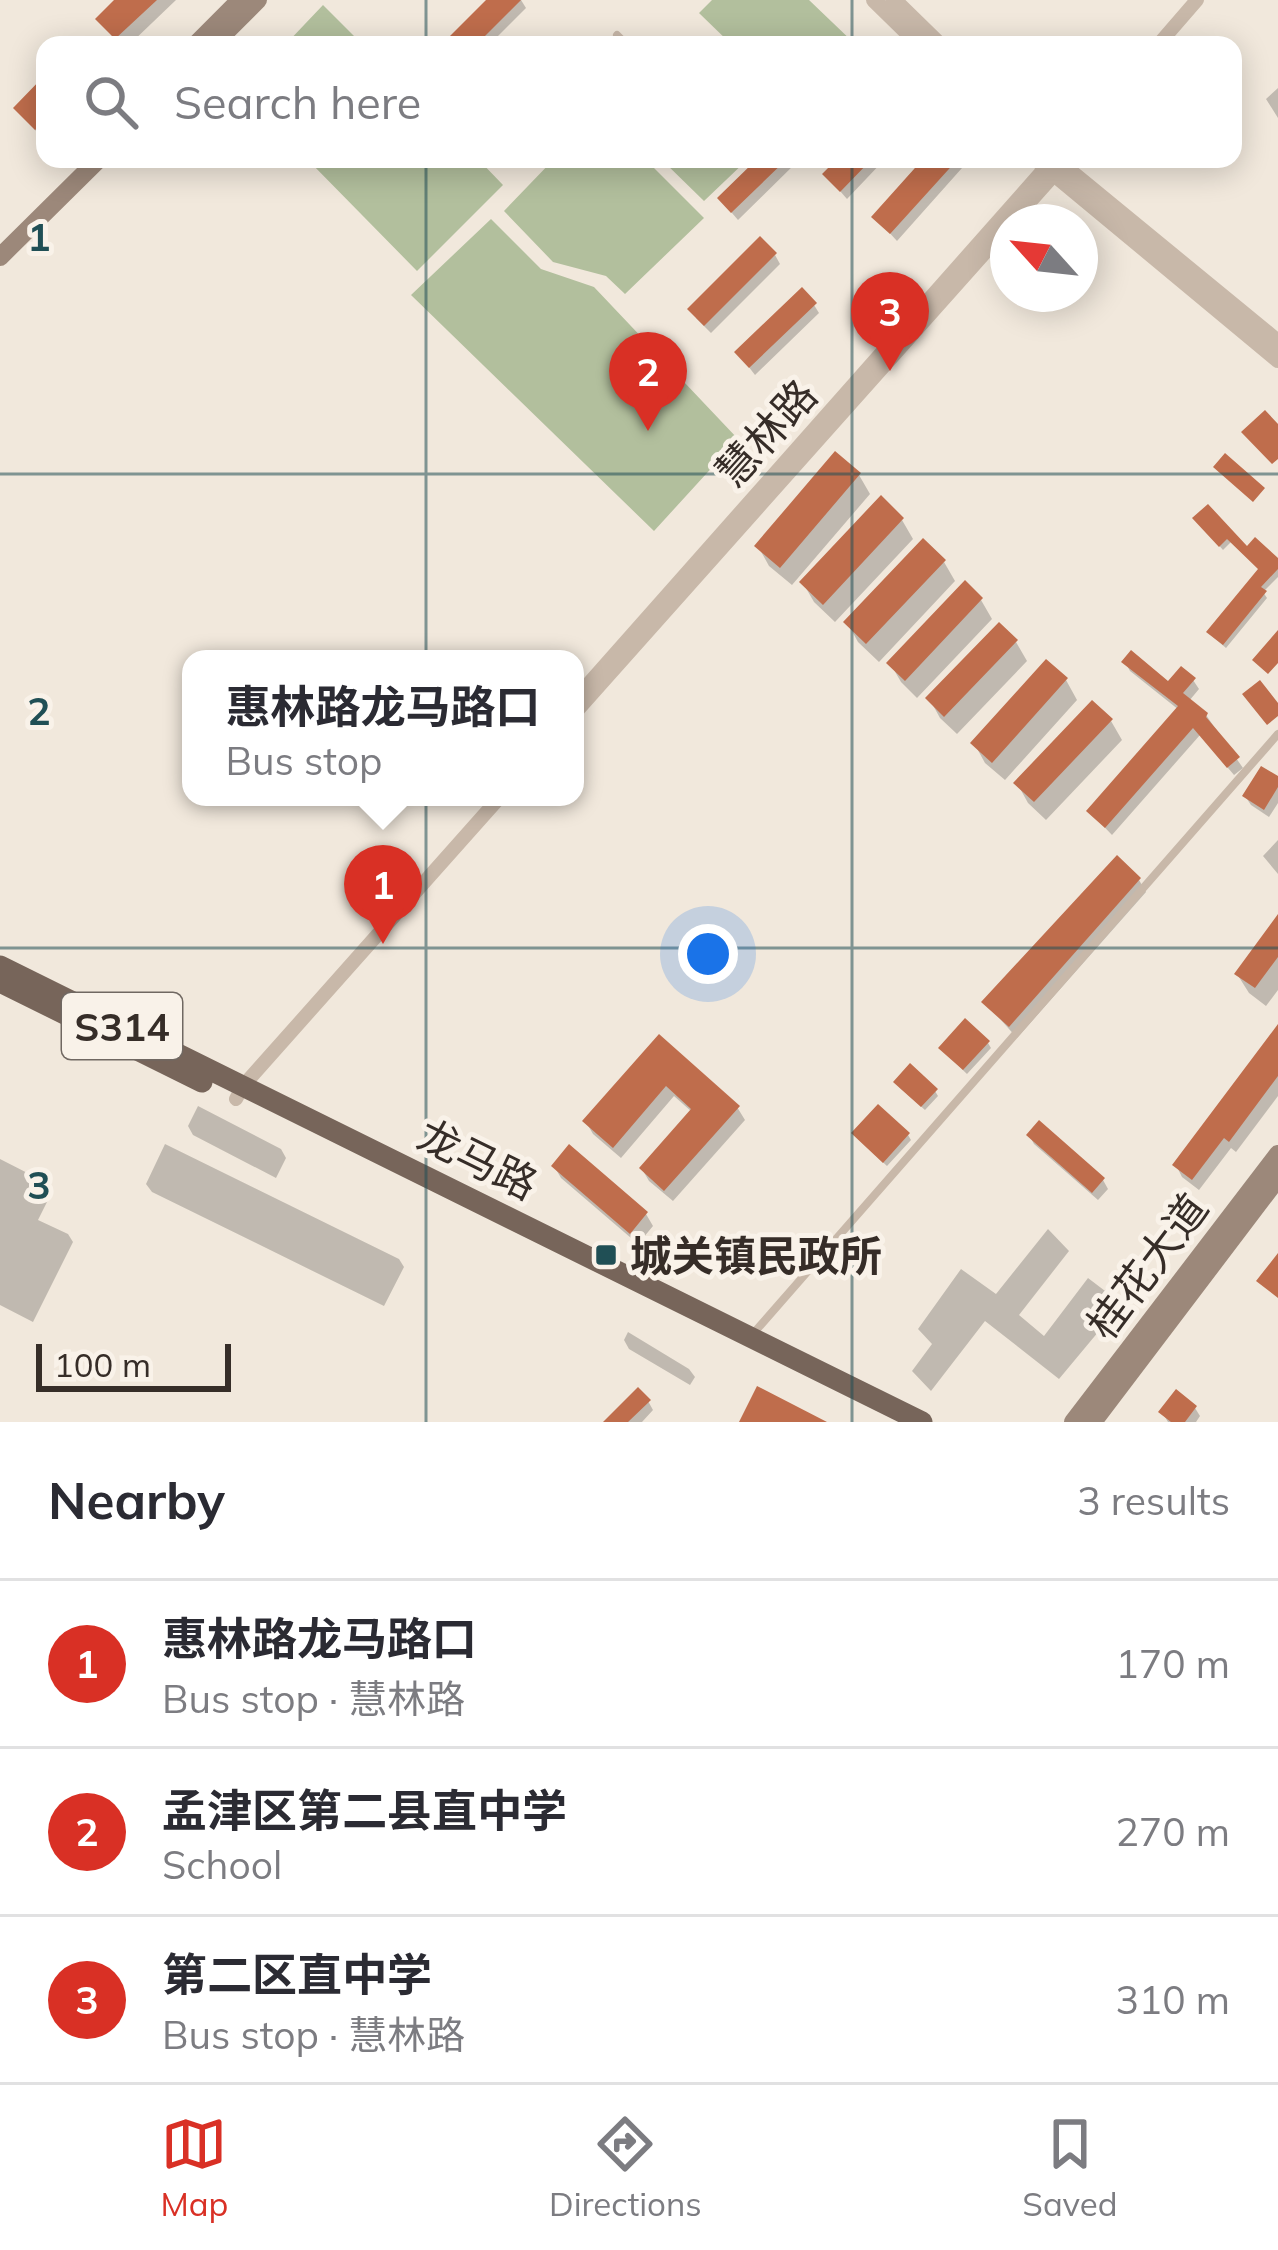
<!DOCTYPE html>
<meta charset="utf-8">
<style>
body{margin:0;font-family:Mulish,"Noto Sans SC",sans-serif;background:#f7f7f7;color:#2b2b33}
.compass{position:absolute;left:990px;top:204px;width:108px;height:108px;border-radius:50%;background:#fff;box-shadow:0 6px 30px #0003;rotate:297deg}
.scale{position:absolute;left:36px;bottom:30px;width:195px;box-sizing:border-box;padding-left:12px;border:6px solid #362d28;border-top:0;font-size:33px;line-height:42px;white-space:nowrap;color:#362d28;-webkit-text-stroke:9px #f9f2e9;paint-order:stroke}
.you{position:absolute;left:708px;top:954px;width:42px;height:42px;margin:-30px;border:9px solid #fff;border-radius:50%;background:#1a73e8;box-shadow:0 0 0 18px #1a73e833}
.badge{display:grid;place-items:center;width:78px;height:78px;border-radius:50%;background:#d93025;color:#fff;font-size:39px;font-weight:700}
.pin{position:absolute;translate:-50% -99px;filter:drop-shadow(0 3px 6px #0008)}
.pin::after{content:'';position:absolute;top:63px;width:42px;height:36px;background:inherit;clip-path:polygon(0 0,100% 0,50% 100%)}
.popup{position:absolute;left:182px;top:650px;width:402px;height:156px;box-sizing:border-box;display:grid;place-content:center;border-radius:24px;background:#fff;filter:drop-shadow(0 3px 9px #0005);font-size:39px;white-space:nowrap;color:#7c7c81}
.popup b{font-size:45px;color:#2b2b33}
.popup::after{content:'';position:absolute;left:50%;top:100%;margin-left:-24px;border:24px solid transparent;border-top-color:#fff}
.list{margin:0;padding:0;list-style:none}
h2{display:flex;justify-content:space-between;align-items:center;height:156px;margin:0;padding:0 48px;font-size:51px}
h2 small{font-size:39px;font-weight:400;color:#7c7c81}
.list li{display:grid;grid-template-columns:78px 1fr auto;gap:36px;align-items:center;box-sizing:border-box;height:168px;padding:0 48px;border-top:3px solid #e1e1e2}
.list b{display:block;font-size:45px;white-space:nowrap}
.list p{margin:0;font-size:39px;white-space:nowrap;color:#7c7c81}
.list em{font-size:39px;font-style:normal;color:#7c7c81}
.icon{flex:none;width:66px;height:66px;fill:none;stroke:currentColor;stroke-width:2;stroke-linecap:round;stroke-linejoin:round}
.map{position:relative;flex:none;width:1278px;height:1422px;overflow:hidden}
.search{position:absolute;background:#fff;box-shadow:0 6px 30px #0003;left:36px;right:36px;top:36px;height:132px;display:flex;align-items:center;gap:30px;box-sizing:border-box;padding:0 42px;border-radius:24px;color:#7c7c81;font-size:45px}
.sheet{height:660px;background:#fff}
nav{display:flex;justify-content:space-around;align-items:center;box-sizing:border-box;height:168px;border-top:3px solid #e1e1e2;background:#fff;font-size:33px;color:#7c7c81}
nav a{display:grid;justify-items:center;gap:6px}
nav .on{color:#d93025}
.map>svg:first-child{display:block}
</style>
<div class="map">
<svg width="1278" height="1422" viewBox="0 0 1278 1422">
<rect width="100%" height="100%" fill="#f1e8dc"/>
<path fill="#b2bf9d" d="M712,0H809L856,45H732L699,13Z
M323,5L363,45H285Z
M307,159H478L503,185L417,271Z
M554,159H645L704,218L625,294L606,276L553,262L504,211Z
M661,159H748L704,201Z
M491,219L541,269L594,287L738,439L654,531L411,295Z"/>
<path fill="#0003" d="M118,0H176L129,45H119L99,19Z
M490,0H521L526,8L489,45H446Z
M45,80V133L41,137L17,108Z
M1278,88V118L1266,99Z
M761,159H800L738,220L720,199Z
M841,159H885L847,199L826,175Z
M928,159H957L962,168L897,241L875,217Z
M775,255L780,264L711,333L696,318Z
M814,305L819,313L755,375L738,353Z
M859,475L870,494L792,585L769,566L758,546Z
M1196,519L1278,563V577L1263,592L1267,598L1226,648L1213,637L1260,570L1231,542L1223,550Z
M902,520L913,539L835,622L814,602L803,583Z
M944,562L955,581L879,662L858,642L847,622Z
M981,600L992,619L917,698L901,682L890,663Z
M1016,642L1027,661L957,734L940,718L929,698Z
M1125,662L1169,686L1193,680L1199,689L1189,701L1206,715L1243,768L1234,775L1200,735L1112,835L1089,811L1179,710L1130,671Z
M1066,680L1077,700L1005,780L985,763L974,743Z
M1111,721L1122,740L1046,820L1028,803L1017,783Z
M1278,780V803L1269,817L1251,805L1245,796Z
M1278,840V874L1263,856Z
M1139,880L1146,892L1017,1038L985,1002Z
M1278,919V990L1266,1006L1249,993L1237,974Z
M1278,1029V1096L1236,1152L1231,1148L1199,1190L1182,1177L1176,1165Z
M660,1038L737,1107L745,1120L673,1201L649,1181L642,1169L692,1112L674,1096L621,1158L593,1134L586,1122Z
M988,1043L991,1048L967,1074L945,1053Z
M899,1087L935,1091L938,1096L925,1110Z
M198,1106L281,1149L286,1158L276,1178L193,1135L188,1126Z
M1039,1124L1103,1180L1108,1189L1098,1200L1034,1144L1029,1135Z
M908,1135L911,1140L887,1166L858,1139Z
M165,1144L399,1259L404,1267L384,1306L152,1192L146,1184Z
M0,1159L47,1183L52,1192L38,1220L68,1234L73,1242L33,1322L0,1305Z
M554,1166L646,1214L653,1226L638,1244L561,1178Z
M1048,1229L1069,1251L1019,1315L1044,1336L1088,1278L1113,1297L1119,1307L1059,1379L985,1321L931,1391L912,1371L932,1344L918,1329L961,1269L996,1294Z
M628,1332L689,1369L695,1377L690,1385L629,1349L624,1340Z
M648,1401L653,1410L642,1422H608Z
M1195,1408L1200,1416L1196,1422H1168L1162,1412Z"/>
<path fill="#bf6d4c" d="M114,0H157L115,39L95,19Z
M486,0H521L476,45H441Z
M45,75V120L35,130L13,108Z
M757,159H787L731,213L717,198Z
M837,159H872L840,192L822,174Z
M923,159H958L890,234L871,217Z
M760,236L777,253L704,326L687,309Z
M802,287L817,303L749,368L734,352Z
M1265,410L1278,424V459L1272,464L1241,432Z
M835,451L861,473L780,568L754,546Z
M1225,453L1265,488L1253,502L1213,467Z
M881,495L904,518L823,605L799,582Z
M1208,504L1247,546L1255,537L1278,558V569L1261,587L1267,591L1223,645L1206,632L1258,569L1227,539L1219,547L1192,518Z
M923,538L946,560L866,644L843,622Z
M965,580L983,598L905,681L886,663Z
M999,622L1018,640L944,717L925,698Z
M1278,630V663L1268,674L1252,660Z
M1131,650L1168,681L1181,666L1196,678L1183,693L1208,713L1206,717L1240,757L1227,768L1193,728L1105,828L1086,811L1178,706L1121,662Z
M1046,659L1068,678L992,763L970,743Z
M1260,680L1278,703V716L1267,725L1242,694Z
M1092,700L1113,719L1034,802L1013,783Z
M1261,766L1278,776V787L1264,810L1242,796Z
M1117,855L1141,878L1009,1027L981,1002Z
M1278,914V957L1255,988L1234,974Z
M965,1018L990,1041L963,1070L938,1048Z
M1278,1024V1076L1229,1142L1224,1138L1192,1180L1172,1165Z
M659,1034L740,1106L664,1191L639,1168L691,1109L666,1086L613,1148L582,1121Z
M910,1063L938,1089L921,1107L893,1082Z
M878,1104L910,1133L883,1163L851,1133Z
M1039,1120L1105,1178L1092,1193L1026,1135Z
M569,1144L648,1212L630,1234L551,1166Z
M1278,1253V1298L1256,1281Z
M757,1386L827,1422H739Z
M638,1387L651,1400L628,1422H603Z
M1176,1389L1197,1406L1185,1422H1171L1158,1412Z"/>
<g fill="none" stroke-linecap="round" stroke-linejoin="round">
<path stroke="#c8b8a9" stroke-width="8" d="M617,35L627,45
M752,1335L1278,734"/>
<path stroke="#c8b8a9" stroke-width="14" d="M1158,45L1197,0
M1012,222L1053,176L1056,165
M575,699L1045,168L1055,162
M575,713L1008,227
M236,1099L243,1086L500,797"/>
<path stroke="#c8b8a9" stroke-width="16" d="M874,0L920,45
M894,0L940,45
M1036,159L1278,360
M1055,159L1278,342"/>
<path stroke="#9c887a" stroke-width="18" d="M195,45L240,0
M213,45L258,0
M0,257L99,159
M1073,1422L1278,1154
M1093,1422L1278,1178"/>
<path stroke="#77655a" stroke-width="21" d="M0,966L922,1422
M0,982L202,1082"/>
</g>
<path fill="none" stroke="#204f55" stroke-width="3" stroke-opacity="0.55" d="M426,0V45M852,0V45M426,159V1422M852,159V1422M0,474H1278M0,948H1278"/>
<rect fill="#204f55" stroke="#f9f2e9" stroke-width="4.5" x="594" y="1243" width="24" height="24" rx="6"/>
<g text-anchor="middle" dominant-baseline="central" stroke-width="10" stroke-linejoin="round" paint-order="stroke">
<rect fill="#f9f2e9" stroke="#706862" stroke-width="3" x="62" y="993" width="120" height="66" rx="9"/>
<g font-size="39" font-weight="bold" fill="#362d28">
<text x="122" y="1026">S314</text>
</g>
<g font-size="42" fill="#362d28" stroke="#f9f2e9">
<text transform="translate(766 433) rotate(-48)">慧林路</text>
<text transform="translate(478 1159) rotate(26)">龙马路</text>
<text transform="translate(1147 1266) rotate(-53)">桂花大道</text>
</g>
<g font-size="42" font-weight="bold" fill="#362d28" stroke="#f9f2e9" text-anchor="start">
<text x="630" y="1255">城关镇民政所</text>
</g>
</g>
<g font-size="39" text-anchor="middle" font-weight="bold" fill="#204f55" stroke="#f9f2e9" stroke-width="10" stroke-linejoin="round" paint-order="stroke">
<text x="39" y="251">1</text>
<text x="39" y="725">2</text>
<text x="39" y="1199">3</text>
</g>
</svg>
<svg class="compass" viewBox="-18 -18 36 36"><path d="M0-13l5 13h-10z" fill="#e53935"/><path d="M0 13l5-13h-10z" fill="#7c7c81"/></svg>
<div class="scale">100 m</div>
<div class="you"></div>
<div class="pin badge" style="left:383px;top:944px">1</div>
<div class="popup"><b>惠林路龙马路口</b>Bus stop</div>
<div class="pin badge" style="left:648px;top:431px">2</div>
<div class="pin badge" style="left:890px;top:371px">3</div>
<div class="search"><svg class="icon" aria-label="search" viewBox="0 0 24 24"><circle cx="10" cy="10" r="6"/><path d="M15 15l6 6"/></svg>Search here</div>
</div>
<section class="sheet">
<h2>Nearby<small>3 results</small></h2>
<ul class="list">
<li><span class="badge">1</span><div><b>惠林路龙马路口</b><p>Bus stop · 慧林路</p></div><em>170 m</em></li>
<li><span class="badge">2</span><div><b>孟津区第二县直中学</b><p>School</p></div><em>270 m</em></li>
<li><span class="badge">3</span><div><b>第二区直中学</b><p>Bus stop · 慧林路</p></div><em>310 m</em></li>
</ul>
</section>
<nav>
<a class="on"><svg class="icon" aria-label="map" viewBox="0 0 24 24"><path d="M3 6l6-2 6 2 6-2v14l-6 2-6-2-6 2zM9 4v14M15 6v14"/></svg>Map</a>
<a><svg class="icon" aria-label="directions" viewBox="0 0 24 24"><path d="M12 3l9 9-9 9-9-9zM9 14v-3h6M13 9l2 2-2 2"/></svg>Directions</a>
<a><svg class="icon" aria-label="saved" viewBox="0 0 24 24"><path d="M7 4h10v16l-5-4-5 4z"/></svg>Saved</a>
</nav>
